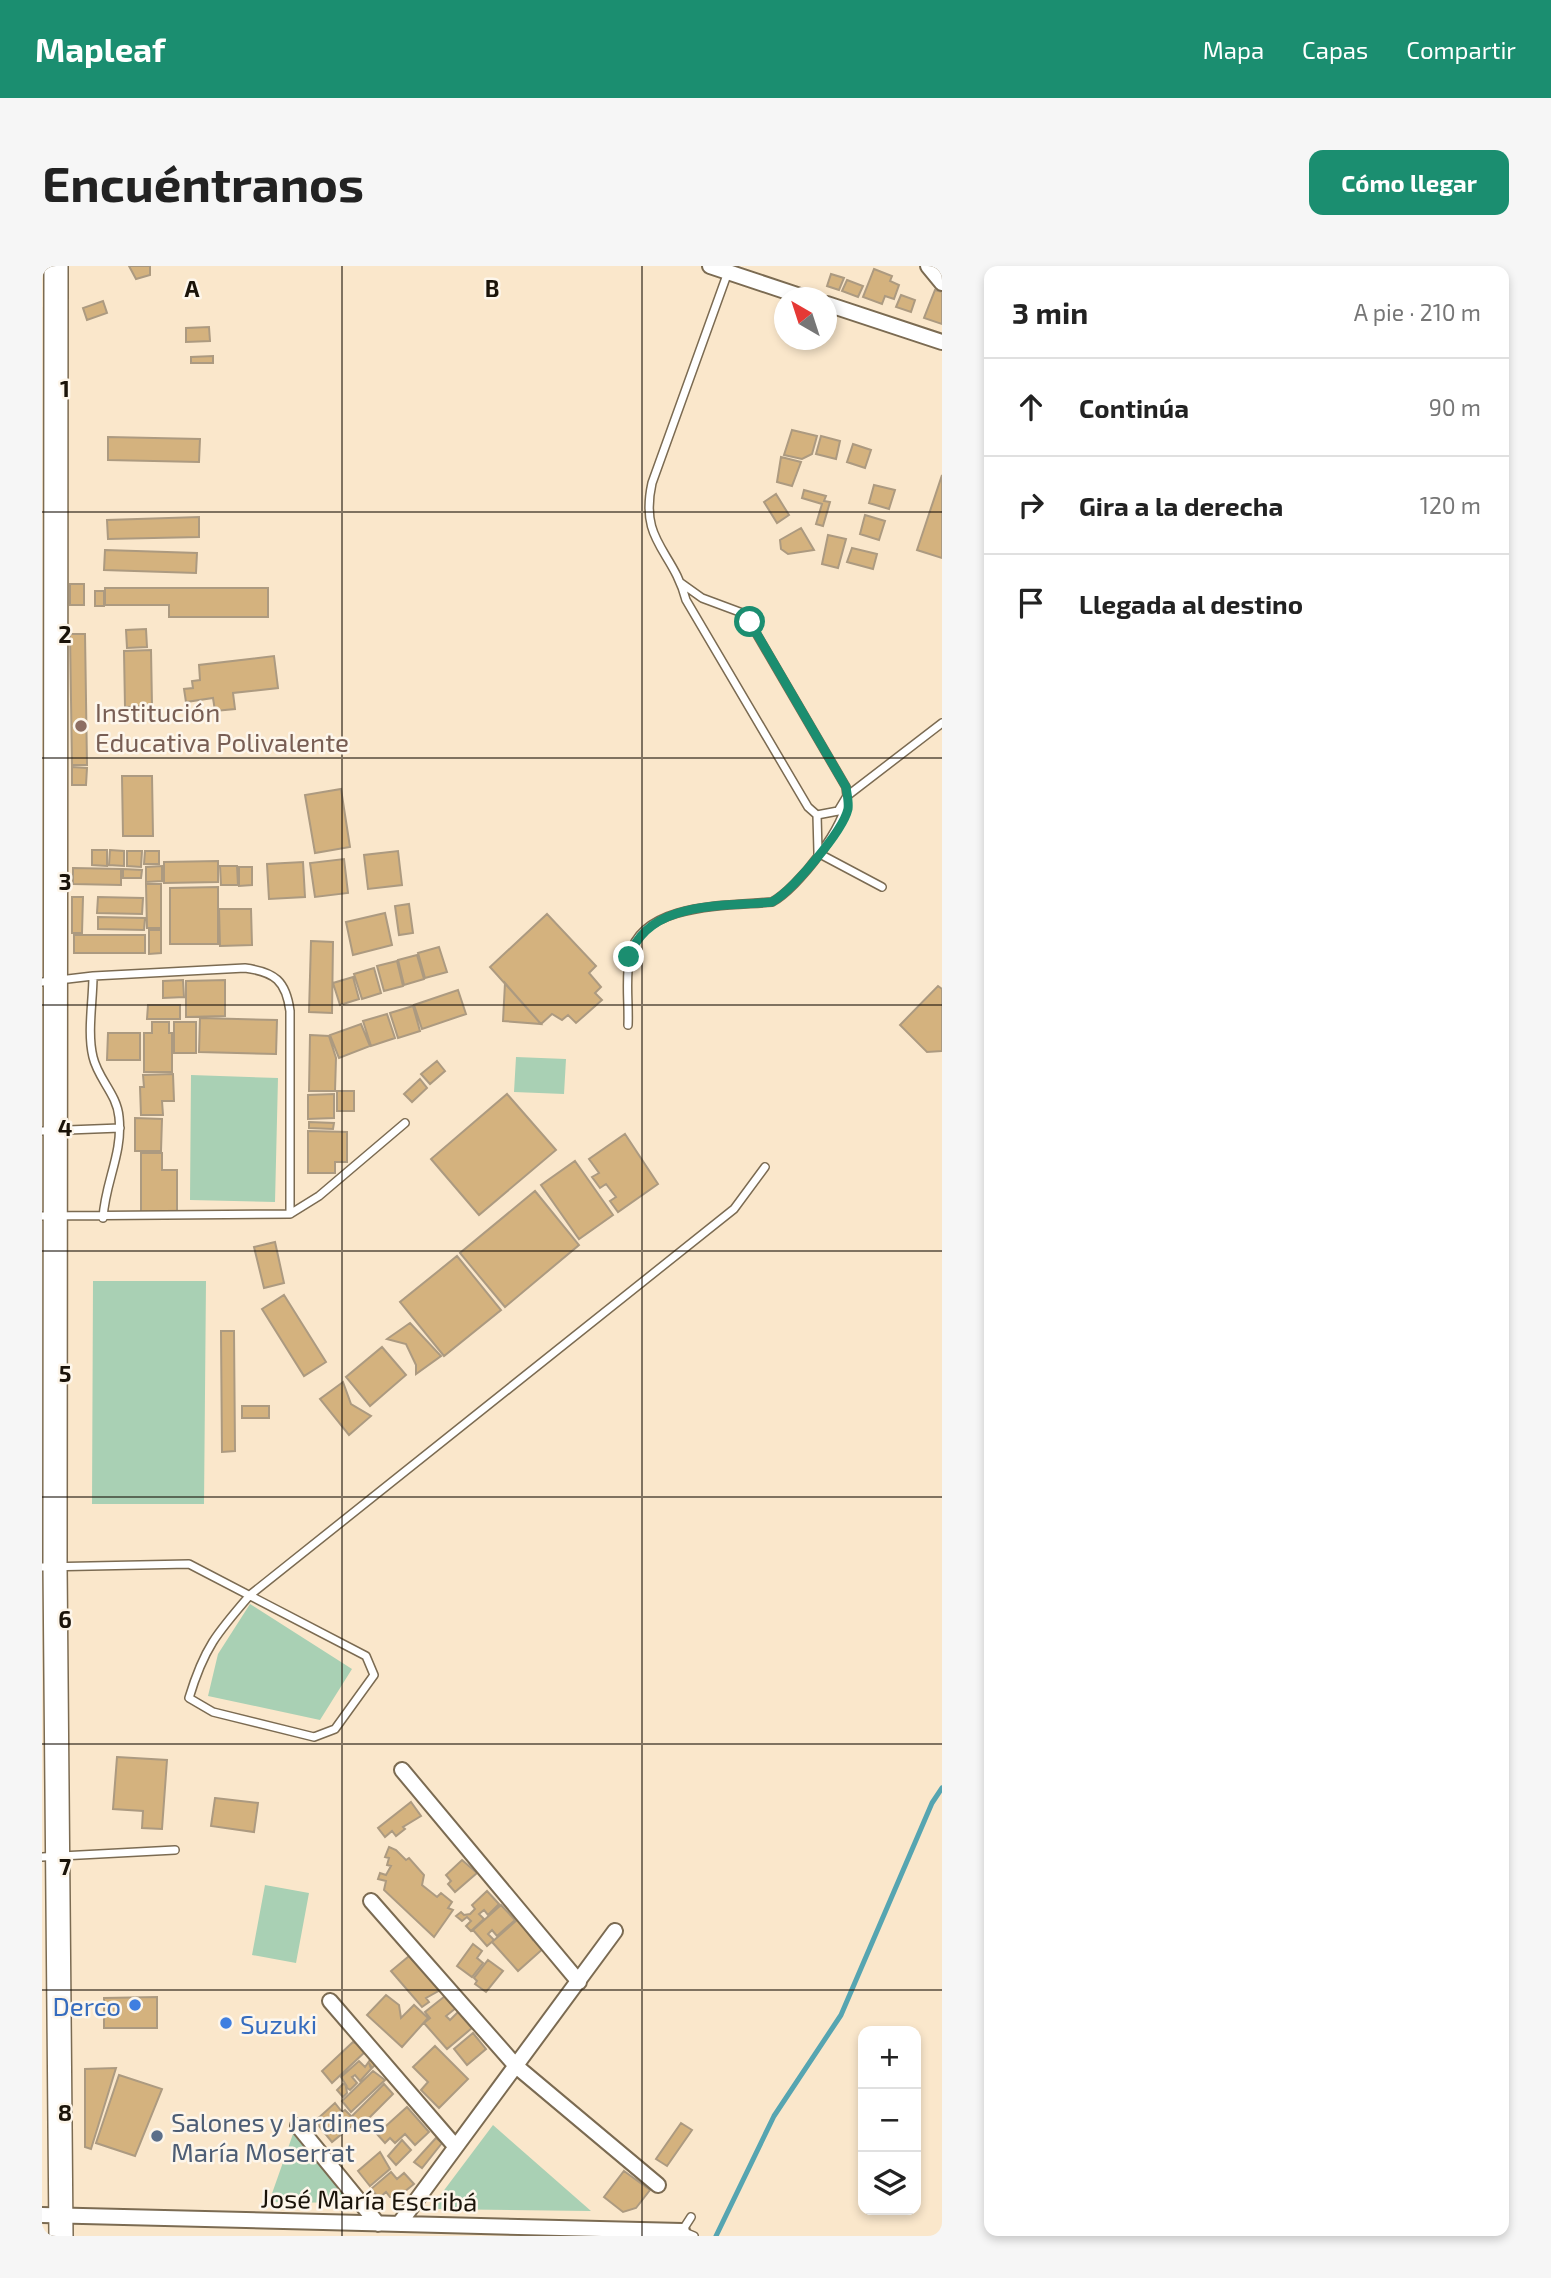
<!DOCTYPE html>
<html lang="es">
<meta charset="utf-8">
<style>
body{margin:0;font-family:"Exo 2",sans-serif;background:#f6f6f6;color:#222}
.controls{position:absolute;right:21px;bottom:21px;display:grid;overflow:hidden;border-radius:14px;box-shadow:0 4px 10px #0003}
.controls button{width:63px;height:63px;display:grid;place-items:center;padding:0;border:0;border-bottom:2px solid #e0e0e0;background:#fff;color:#222;font:35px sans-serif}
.compass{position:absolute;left:732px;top:21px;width:63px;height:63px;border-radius:50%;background:#fff;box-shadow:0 4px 10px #0003;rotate:321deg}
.stop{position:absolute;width:21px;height:21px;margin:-16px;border:5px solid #1b8e70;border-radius:50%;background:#fff}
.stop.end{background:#1b8e70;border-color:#fff;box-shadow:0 2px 7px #0008}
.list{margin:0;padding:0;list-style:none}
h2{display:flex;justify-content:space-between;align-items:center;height:91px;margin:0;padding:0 28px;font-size:30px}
h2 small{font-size:23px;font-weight:400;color:#767676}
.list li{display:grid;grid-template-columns:46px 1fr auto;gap:21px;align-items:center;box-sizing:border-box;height:98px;padding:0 28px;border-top:2px solid #e0e0e0}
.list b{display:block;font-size:26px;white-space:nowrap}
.list em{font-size:23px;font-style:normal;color:#767676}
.icon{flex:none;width:38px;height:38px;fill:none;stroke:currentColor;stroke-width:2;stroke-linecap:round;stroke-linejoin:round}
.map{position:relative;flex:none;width:900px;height:1970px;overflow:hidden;border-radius:14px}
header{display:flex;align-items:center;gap:42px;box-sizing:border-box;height:98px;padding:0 35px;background:#1b8e70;color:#fff}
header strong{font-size:33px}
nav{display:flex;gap:38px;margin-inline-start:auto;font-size:24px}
.intro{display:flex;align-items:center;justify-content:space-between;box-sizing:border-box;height:168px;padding:0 42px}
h1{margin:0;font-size:49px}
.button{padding:18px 32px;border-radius:14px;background:#1b8e70;color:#fff;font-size:24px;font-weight:700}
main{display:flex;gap:42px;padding:0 42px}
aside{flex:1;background:#fff;border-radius:14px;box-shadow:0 4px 10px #0003}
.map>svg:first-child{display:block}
</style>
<header>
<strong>Mapleaf</strong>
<nav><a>Mapa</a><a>Capas</a><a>Compartir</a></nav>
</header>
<div class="intro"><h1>Encuéntranos</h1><a class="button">Cómo llegar</a></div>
<main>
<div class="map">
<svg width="900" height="1970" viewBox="0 0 900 1970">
<rect width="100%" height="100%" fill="#fae7cb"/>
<path fill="#a9d0b4" d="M474,791L524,793L522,828L472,826Z
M149,809L236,812L233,936L148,934Z
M51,1015H164L162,1238H50Z
M208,1338L310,1403L278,1454L166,1430L176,1388Z
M223,1619L267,1627L254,1697L210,1689Z
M451,1859L549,1945L388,1943Z
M251,1868L310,1937L227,1936Z"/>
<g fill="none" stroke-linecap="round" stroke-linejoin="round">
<path stroke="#56a5b1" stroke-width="5" d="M674,1970L732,1850L799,1749L890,1537L900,1522"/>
</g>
<path fill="#d4b27e" stroke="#ac9a80" stroke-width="2" d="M87,0H108V9L94,13Z
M832,3L850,10L848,15L857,19L852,33L843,30L840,38L821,31Z
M789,8L802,12L797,24L785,20Z
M805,14L821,20L816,31L800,25Z
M893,24L900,26V58L882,52Z
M859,29L873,34L869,46L854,41Z
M61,35L65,47L45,54L41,42Z
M167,61L168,75L144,76V62Z
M171,90V97H149V91Z
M750,164L775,170L770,188L760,193L742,189Z
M779,170L798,175L794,193L774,188Z
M66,171L158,173L157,196L66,194Z
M811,178L829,184L823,202L805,196Z
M739,191L759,196L750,220L735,216Z
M900,209V292L875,284Z
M832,219L853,224L847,243L827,237Z
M762,224L784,230L782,235L788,236L781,260L774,258L780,238L760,232Z
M734,228L747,249L735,257L722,236Z
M823,249L843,255L837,274L818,268Z
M157,251V271L66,273L65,254Z
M759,262L772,284L746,288L739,283L738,274Z
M786,269L804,273L796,302L780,298Z
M810,282L835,288L831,303L805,296Z
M63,284L155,287L154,307L62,304Z
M28,318H42V339H28Z
M63,322H226V351H127V339H63Z
M53,325H62V340H53Z
M104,363L105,381L85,382L84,364Z
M28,368H43L45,499H30Z
M109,384L110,440L83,441L82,385Z
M232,390L236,422L191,427L193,443L173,445L171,432L144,436L142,423L151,422L150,415L158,414L157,399Z
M30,501L45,502L44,519H30Z
M80,510H110L111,570H81Z
M299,523L308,581L273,587L263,529Z
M50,584H65V600L50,599Z
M68,584L82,585V600L67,599Z
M85,585H100L99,601L85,600Z
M103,585H117V598H102Z
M356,585L360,619L326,623L322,589Z
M302,593L306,627L273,631L268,597Z
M176,595V616L122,617V596Z
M261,596L263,631L227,633L225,598Z
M120,600V615L104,616V601Z
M178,600H195L196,619H179Z
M197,601H210V619L197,620Z
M31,602L79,603V619L31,618Z
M81,603L100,604L99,612H81Z
M104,618H119V662H105Z
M176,621V678H128V622Z
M30,631H41L40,667H30Z
M56,631L101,632L100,648L55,647Z
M367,638L371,667L357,669L353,640Z
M177,643H209L210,679L178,680Z
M343,647L350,679L311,689L304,656Z
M505,648L554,700L547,707L559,721L553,727L560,734L534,757L526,749L520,754L510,748L499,758L448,701Z
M56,651L103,652L102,664L56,663Z
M107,664H119V687L107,688Z
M32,669H103V687H32Z
M269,675L291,676L290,747L267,746Z
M397,681L405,706L383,712L376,687Z
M375,689L382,713L362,719L356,694Z
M355,695L361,720L342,725L335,700Z
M332,702L339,727L320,733L312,708Z
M311,711L317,733L298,739L291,717Z
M141,714L142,731L121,732V715Z
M183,714V750L144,751V715Z
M463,717L499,758L461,755Z
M896,720L900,723V785L885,786L858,759Z
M416,724L424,748L380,763L372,739Z
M106,739H138V753H105Z
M371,740L378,765L356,772L348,747Z
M345,748L353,772L329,780L321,755Z
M158,752L235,754L234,788L157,786Z
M110,756H127V767H130V806H102V767H110Z
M132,756H154V787H132Z
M319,758L328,780L297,792L288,769Z
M66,767H98V794H65Z
M268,769L287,770L294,792L293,825H267Z
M395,795L403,805L388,818L379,808Z
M131,808L132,835H120L121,849H99L98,821H102L101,809Z
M378,813L385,822L370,836L362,828Z
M295,825H312V845H295Z
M292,828V852L266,853V829Z
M465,828L514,884L437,949L389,893Z
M93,852L120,853L119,885H93Z
M267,856L292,857L291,863L267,862Z
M266,865L305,866V896H293V907H266Z
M583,868L616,918L576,946L568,935L574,931L564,918L558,922L550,911L557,907L547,893Z
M99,887H120V904H135V950H99Z
M533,895L571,949L537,973L499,919Z
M493,925L537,979L463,1041L418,987Z
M233,976L242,1017L222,1022L212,981Z
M415,990L459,1044L402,1090L358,1036Z
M242,1029L284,1096L262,1110L220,1043Z
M368,1057L399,1090L374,1108V1099L364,1078L345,1073Z
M179,1065H192L193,1185L180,1186Z
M340,1081L364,1109L328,1140L304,1111Z
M301,1116L309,1138L329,1150L307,1169L278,1133Z
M200,1140H227V1152H200Z
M75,1491L125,1494L120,1563L100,1562L101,1545L71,1543Z
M173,1532L216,1537L212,1566L169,1560Z
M369,1536L379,1550L361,1561L363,1563L354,1570L350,1565L343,1571L336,1562Z
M347,1581L354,1584L364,1594L367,1592L382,1609L380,1619L395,1631L399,1627L410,1636L406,1642L411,1644L392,1671L342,1624L344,1615L336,1613L338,1607L344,1609L349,1600L345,1599L347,1592L343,1591Z
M420,1594L435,1607L413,1626L406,1618L409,1615L404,1609Z
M445,1625L457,1638L446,1649L442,1644L437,1648L442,1653L429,1665L424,1660L429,1655L425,1651L420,1655L414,1650L419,1646L422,1649L428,1648L433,1643L430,1639Z
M459,1639L473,1654L455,1670L450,1664L446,1668L452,1674L445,1680L431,1664Z
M476,1653L491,1674L494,1671L503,1681L476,1705L450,1676Z
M431,1678L440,1685L435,1692L441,1697L430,1711L415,1700Z
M372,1686L402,1722L384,1732L387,1736L380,1741L349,1705Z
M446,1694L461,1705L444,1726L433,1718L435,1715L432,1712Z
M344,1729L357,1739L359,1752L372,1739L386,1752L360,1781L325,1749Z
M403,1730L414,1742L404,1750L408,1754L416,1746L430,1762L405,1783L382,1757L388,1752L383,1746Z
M115,1731V1762H62V1732Z
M431,1767L444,1783L425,1799L412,1783Z
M311,1776L326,1783L290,1817L280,1805Z
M393,1780L426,1813L397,1842L379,1824L386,1816L371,1801Z
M330,1791L334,1798L330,1802L327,1797L329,1803L318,1815L313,1809L310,1811L315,1817L308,1824L304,1821L305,1827L301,1831L295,1824L301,1818L304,1819L299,1811L317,1795L323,1801Z
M74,1802L49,1883L43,1881V1803Z
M331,1805L343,1814L309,1846L300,1835Z
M77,1809L120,1823L93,1890L54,1877Z
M342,1818L351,1828L319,1860L310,1850Z
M293,1837L300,1846L303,1844L310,1851L306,1857L309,1854L312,1858L290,1876L273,1855Z
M365,1841L387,1866L373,1879L363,1868L353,1877L348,1872L343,1877L335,1868Z
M639,1857L650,1864L625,1900L614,1893Z
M394,1872L400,1877L380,1902L372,1896Z
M360,1874L369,1884L354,1899L346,1890Z
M338,1886L348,1903L328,1920L316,1905Z
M582,1905L608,1924L594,1942L581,1946L562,1931Z
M349,1906L355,1913L362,1907L372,1918L356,1931H348L344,1926L337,1932L329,1923Z"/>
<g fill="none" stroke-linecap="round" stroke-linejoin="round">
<g stroke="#7b6b52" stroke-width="10">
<path id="service" d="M639,317L660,332L703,348L804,521L805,530L796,545L775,549L766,541L644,334C631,284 597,276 610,217L686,6
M775,549L776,586
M776,587L840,621
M51,710C51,735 45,767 51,791C56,813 75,828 77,851C81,888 63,916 61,952
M0,716L51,710L203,702C233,706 244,715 248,745V948
M586,759C587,737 583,710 588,689C600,636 687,640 730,636C755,623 806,558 805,530L900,457
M0,865L78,862
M0,950L248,948L277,930L363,857
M0,1301L147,1298L324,1390L332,1409L293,1463L272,1471L171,1446L147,1432C162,1382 175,1367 208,1329L692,943L723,901
M0,1591L133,1584
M649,1951L640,1965L652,1970"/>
</g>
<g stroke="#7b6b52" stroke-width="18">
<path id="minor" d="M668,0L764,32
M886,0L900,17
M785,38L900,76
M360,1504L537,1716
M329,1635L474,1800L616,1919
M288,1735L413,1880
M256,1860L336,1958
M0,1949L640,1965
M357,1958L573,1665"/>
</g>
<g stroke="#7b6b52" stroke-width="26">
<path id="primary" d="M14,0L13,1300L19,1970"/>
</g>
<use href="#service" stroke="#fff" stroke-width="7"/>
<use href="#minor" stroke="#fff" stroke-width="14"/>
<use href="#primary" stroke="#fff" stroke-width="23"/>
</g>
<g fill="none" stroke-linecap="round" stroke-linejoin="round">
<path stroke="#1b8e70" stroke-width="9" d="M587,691C607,634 681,641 730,636C750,625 801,565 806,543C807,536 805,528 804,521L708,356"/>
</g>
<path fill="none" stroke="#1a1309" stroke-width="2" stroke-opacity="0.55" d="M300,0V1970M600,0V1970M0,246H900M0,492H900M0,739H900M0,985H900M0,1231H900M0,1478H900M0,1724H900"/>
<circle fill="#8d6e63" stroke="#fdf6eb" stroke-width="2.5" cx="39" cy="460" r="7"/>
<g fill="#3f7fe0" stroke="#fdf6eb" stroke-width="2.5">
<circle cx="93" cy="1739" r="7"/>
<circle cx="184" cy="1757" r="7"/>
</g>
<circle fill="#5c6f8a" stroke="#fdf6eb" stroke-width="2.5" cx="115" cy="1870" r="7"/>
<g text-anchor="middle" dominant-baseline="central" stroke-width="5" stroke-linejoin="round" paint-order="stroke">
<g font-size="26" fill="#785e54" stroke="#fdf6eb" text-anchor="start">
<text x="53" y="445">Institución<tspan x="53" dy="30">Educativa Polivalente</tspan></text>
</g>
<g font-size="26" fill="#366cbe" stroke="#fdf6eb" text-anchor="end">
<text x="79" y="1739">Derco</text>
<text x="198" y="1757" text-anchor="start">Suzuki</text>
</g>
<g font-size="26" fill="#4e5e75" stroke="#fdf6eb" text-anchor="start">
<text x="129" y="1855">Salones y Jardines<tspan x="129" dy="30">María Moserrat</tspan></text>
</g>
<g font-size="26" fill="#1a1309" stroke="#fdf6eb">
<text transform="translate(327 1933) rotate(1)">José María Escribá</text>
</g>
</g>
<g font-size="23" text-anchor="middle" font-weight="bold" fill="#1a1309" stroke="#fdf6eb" stroke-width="5" stroke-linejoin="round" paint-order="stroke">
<text x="150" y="31">A</text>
<text x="450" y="31">B</text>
<text x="23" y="131">1</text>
<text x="23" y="377">2</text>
<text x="23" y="624">3</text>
<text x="23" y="870">4</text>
<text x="23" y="1116">5</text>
<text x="23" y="1362">6</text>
<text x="23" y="1609">7</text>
<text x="23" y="1855">8</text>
</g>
</svg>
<div class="controls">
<button>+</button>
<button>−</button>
<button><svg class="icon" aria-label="layers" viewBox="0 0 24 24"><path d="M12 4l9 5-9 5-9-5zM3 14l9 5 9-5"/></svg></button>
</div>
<svg class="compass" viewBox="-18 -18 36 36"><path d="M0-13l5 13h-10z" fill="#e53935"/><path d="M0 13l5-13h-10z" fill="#767676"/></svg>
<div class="stop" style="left:708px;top:356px"></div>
<div class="stop end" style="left:587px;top:691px"></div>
</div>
<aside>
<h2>3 min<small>A pie · 210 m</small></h2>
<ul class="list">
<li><svg class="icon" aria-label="ahead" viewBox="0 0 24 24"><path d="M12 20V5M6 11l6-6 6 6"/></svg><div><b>Continúa</b></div><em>90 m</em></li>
<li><svg class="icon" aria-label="right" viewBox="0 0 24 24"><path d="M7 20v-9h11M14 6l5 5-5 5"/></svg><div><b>Gira a la derecha</b></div><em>120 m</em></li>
<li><svg class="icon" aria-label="arrive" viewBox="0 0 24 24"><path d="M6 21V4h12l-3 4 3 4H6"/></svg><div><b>Llegada al destino</b></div></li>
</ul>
</aside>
</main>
